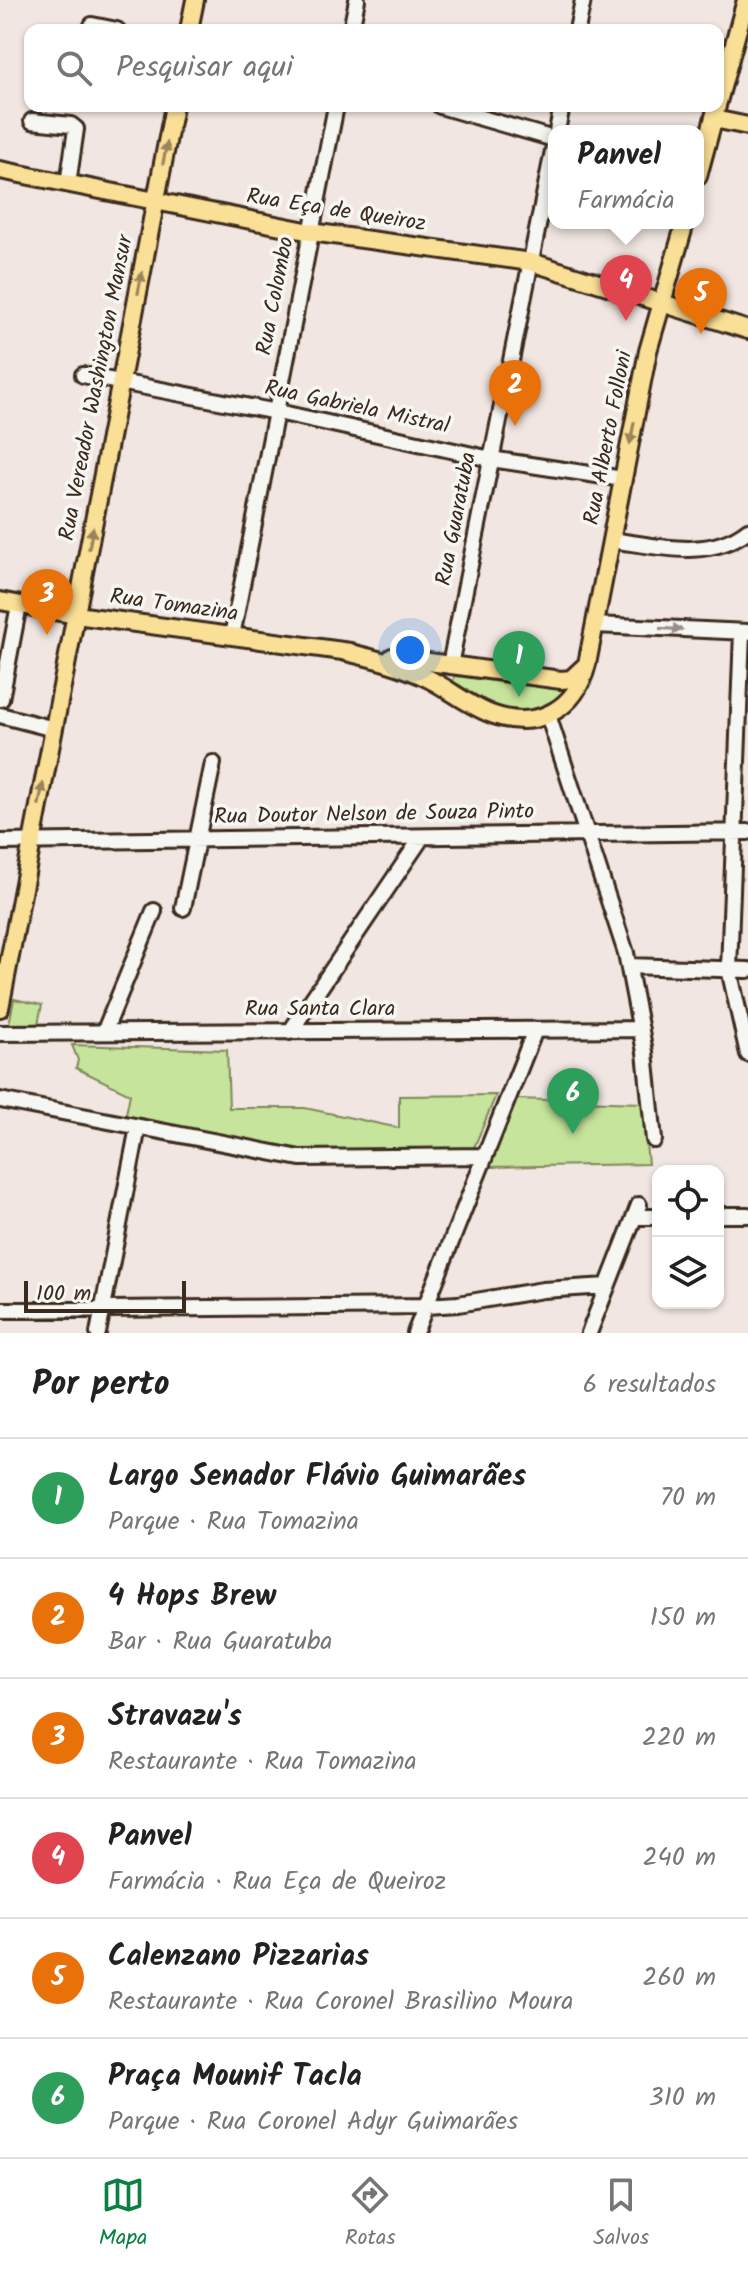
<!DOCTYPE html>
<html lang="pt">
<meta charset="utf-8">
<style>
body{margin:0;font-family:Kalam,sans-serif;background:#f2f2f2;color:#222}
.controls{position:absolute;right:24px;bottom:24px;display:grid;overflow:hidden;border-radius:16px;box-shadow:0 2px 6px #0004}
.controls button{width:72px;height:72px;display:grid;place-items:center;padding:0;border:0;border-bottom:2px solid #e0e0e0;background:#fff;color:#222;font:40px sans-serif}
.scale{position:absolute;left:24px;bottom:20px;width:162px;box-sizing:border-box;padding-left:8px;border:4px solid #3b2a1e;border-top:0;font-size:22px;line-height:28px;white-space:nowrap;color:#3b2a1e;-webkit-text-stroke:6px #f6f6f2;paint-order:stroke}
.you{position:absolute;left:410px;top:650px;width:28px;height:28px;margin:-20px;border:6px solid #fff;border-radius:50%;background:#1a73e8;box-shadow:0 0 0 12px #1a73e833}
.badge{display:grid;place-items:center;width:52px;height:52px;border-radius:50%;background:#0b8043;color:#fff;font-size:26px;font-weight:700}
.pin{position:absolute;translate:-50% -66px;filter:drop-shadow(0 2px 4px #0008)}
.pin::after{content:'';position:absolute;top:42px;width:28px;height:24px;background:inherit;clip-path:polygon(0 0,100% 0,50% 100%)}
.popup{position:absolute;left:548px;top:125px;width:156px;height:104px;box-sizing:border-box;display:grid;place-content:center;border-radius:16px;background:#fff;filter:drop-shadow(0 2px 6px #0005);font-size:26px;white-space:nowrap;color:#767676}
.popup b{font-size:30px;color:#222}
.popup::after{content:'';position:absolute;left:50%;top:100%;margin-left:-16px;border:16px solid transparent;border-top-color:#fff}
.list{margin:0;padding:0;list-style:none}
h2{display:flex;justify-content:space-between;align-items:center;height:104px;margin:0;padding:0 32px;font-size:34px}
h2 small{font-size:26px;font-weight:400;color:#767676}
.list li{display:grid;grid-template-columns:52px 1fr auto;gap:24px;align-items:center;box-sizing:border-box;height:120px;padding:0 32px;border-top:2px solid #e0e0e0}
.list b{display:block;font-size:30px;white-space:nowrap}
.list p{margin:0;font-size:26px;white-space:nowrap;color:#767676}
.list em{font-size:26px;font-style:normal;color:#767676}
.icon{flex:none;width:44px;height:44px;fill:none;stroke:currentColor;stroke-width:2;stroke-linecap:round;stroke-linejoin:round}
.map{position:relative;flex:none;width:748px;height:1333px;overflow:hidden}
.search{position:absolute;background:#fff;box-shadow:0 2px 6px #0004;left:24px;right:24px;top:24px;height:88px;display:flex;align-items:center;gap:20px;box-sizing:border-box;padding:0 28px;border-radius:16px;color:#767676;font-size:30px}
.sheet{height:824px;background:#fff}
nav{display:flex;justify-content:space-around;align-items:center;box-sizing:border-box;height:112px;border-top:2px solid #e0e0e0;background:#fff;font-size:22px;color:#767676}
nav a{display:grid;justify-items:center;gap:4px}
nav .on{color:#0b8043}
.map>svg:first-child{display:block}
</style>
<div class="map">
<svg width="748" height="1333" viewBox="0 0 748 1333">
<rect width="100%" height="100%" fill="#f1e6e1"/>
<filter id="ink" filterUnits="userSpaceOnUse"><feTurbulence type="fractalNoise" baseFrequency=".0125" numOctaves="2"/><feDisplacementMap in="SourceGraphic" scale="16" xChannelSelector="R" yChannelSelector="G"/><feConvolveMatrix kernelMatrix="1 2 1 2 8 2 1 2 1" color-interpolation-filters="sRGB"/></filter>
<g filter="url(#ink)">
<path fill="#c6e49b" stroke="#80875c" stroke-width="2" d="M455,675L570,689C527,732 497,708 452,685Z
M14,999L42,1005L38,1024H9Z
M72,1045L227,1050L229,1108H305L399,1128V1096L496,1095L473,1150L301,1151L125,1119L130,1094L76,1068L78,1060Z
M515,1099L642,1103L648,1164L487,1167Z"/>
<g fill="none" stroke-linecap="round" stroke-linejoin="round">
<g stroke="#3b2a1e" stroke-width="20">
<path id="minor" d="M92,25L117,30
M351,30L357,0
M577,30L583,0
M440,106L554,139
M32,121L71,125L76,129L68,184
M557,131L562,106
M83,375L282,413L491,459L623,479
M611,540C657,546 709,561 748,530
M595,625L748,632
M742,632L729,969L748,1054
M232,636L336,106
M450,665L554,146
M1,699L19,605
M0,715L54,729
M548,715L626,953L645,1052L654,1140
M0,842L748,832
M183,908L213,763
M629,966L748,970
M105,1030L154,911
M290,1032L422,837
M0,1033L641,1029
M0,1100L300,1158L485,1156
M718,1215H748
M634,1217H658
M0,1310L426,1306L458,1304L543,1290L607,1286
M98,1333L138,1127
M415,1333L535,1030
M589,1333L639,1205"/>
</g>
<g stroke="#3b2a1e" stroke-width="22">
<path id="major" d="M189,30L195,0
M718,102L746,0
M714,119L748,126
M0,170L311,232L531,262L748,330
M698,176L717,106
M0,601L76,615L350,652
M342,651C372,658 401,665 429,679C451,690 470,707 494,715C538,730 576,709 587,664L648,351L685,223
M392,657L561,680L571,679L586,665
M0,1008L174,106"/>
</g>
<use href="#minor" stroke="#f6f6f2" stroke-width="14"/>
<use href="#major" stroke="#fadf96" stroke-width="16"/>
</g>
<defs><path id="oneway-solid" d="M-6-.8H1V-3.2L6.5 0L1 3.2V.8H-6Z" transform="scale(2)"/></defs>
<g fill="#9a845a">
<use href="#oneway-solid" transform="translate(165 153) rotate(-79)"/>
<use href="#oneway-solid" transform="translate(140 283) rotate(-79)"/>
<use href="#oneway-solid" transform="translate(632 433) rotate(101)"/>
<use href="#oneway-solid" transform="translate(91 538) rotate(-79)"/>
<use href="#oneway-solid" transform="translate(41 794) rotate(-79)"/>
</g>
<use fill="#989088" href="#oneway-solid" transform="translate(671 629) rotate(3)"/>
</g>
<g text-anchor="middle" dominant-baseline="central" stroke-width="7" stroke-linejoin="round" paint-order="stroke">
<g font-size="22" fill="#3b2a1e" stroke="#f6f6f2">
<text transform="translate(336 211) rotate(9)">Rua Eça de Queiroz</text>
<text transform="translate(276 296) rotate(-79)">Rua Colombo</text>
<text transform="translate(97 388) rotate(-79)">Rua Vereador Washington Mansur</text>
<text transform="translate(357 408) rotate(12)">Rua Gabriela Mistral</text>
<text transform="translate(609 438) rotate(-79)">Rua Alberto Folloni</text>
<text transform="translate(457 519) rotate(-79)">Rua Guaratuba</text>
<text transform="translate(174 606) rotate(8)">Rua Tomazina</text>
<text transform="translate(374 815) rotate(-1)">Rua Doutor Nelson de Souza Pinto</text>
<text x="320" y="1009">Rua Santa Clara</text>
</g>
</g>
</svg>
<div class="controls">
<button><svg class="icon" aria-label="locate" viewBox="0 0 24 24"><circle cx="12" cy="12" r="6"/><path d="M12 2v4M12 18v4M2 12h4M18 12h4"/></svg></button>
<button><svg class="icon" aria-label="layers" viewBox="0 0 24 24"><path d="M12 4l9 5-9 5-9-5zM3 14l9 5 9-5"/></svg></button>
</div>
<div class="scale">100 m</div>
<div class="you"></div>
<div class="pin badge" style="left:519px;top:697px;background:#2e9e5b">1</div>
<div class="pin badge" style="left:515px;top:426px;background:#e8710a">2</div>
<div class="pin badge" style="left:47px;top:635px;background:#e8710a">3</div>
<div class="pin badge" style="left:626px;top:321px;background:#e0444e">4</div>
<div class="popup"><b>Panvel</b>Farmácia</div>
<div class="pin badge" style="left:701px;top:334px;background:#e8710a">5</div>
<div class="pin badge" style="left:573px;top:1134px;background:#2e9e5b">6</div>
<div class="search"><svg class="icon" aria-label="search" viewBox="0 0 24 24"><circle cx="10" cy="10" r="6"/><path d="M15 15l6 6"/></svg>Pesquisar aqui</div>
</div>
<section class="sheet">
<h2>Por perto<small>6 resultados</small></h2>
<ul class="list">
<li><span class="badge" style="background:#2e9e5b">1</span><div><b>Largo Senador Flávio Guimarães</b><p>Parque · Rua Tomazina</p></div><em>70 m</em></li>
<li><span class="badge" style="background:#e8710a">2</span><div><b>4 Hops Brew</b><p>Bar · Rua Guaratuba</p></div><em>150 m</em></li>
<li><span class="badge" style="background:#e8710a">3</span><div><b>Stravazu's</b><p>Restaurante · Rua Tomazina</p></div><em>220 m</em></li>
<li><span class="badge" style="background:#e0444e">4</span><div><b>Panvel</b><p>Farmácia · Rua Eça de Queiroz</p></div><em>240 m</em></li>
<li><span class="badge" style="background:#e8710a">5</span><div><b>Calenzano Pizzarias</b><p>Restaurante · Rua Coronel Brasilino Moura</p></div><em>260 m</em></li>
<li><span class="badge" style="background:#2e9e5b">6</span><div><b>Praça Mounif Tacla</b><p>Parque · Rua Coronel Adyr Guimarães</p></div><em>310 m</em></li>
</ul>
</section>
<nav>
<a class="on"><svg class="icon" aria-label="map" viewBox="0 0 24 24"><path d="M3 6l6-2 6 2 6-2v14l-6 2-6-2-6 2zM9 4v14M15 6v14"/></svg>Mapa</a>
<a><svg class="icon" aria-label="directions" viewBox="0 0 24 24"><path d="M12 3l9 9-9 9-9-9zM9 14v-3h6M13 9l2 2-2 2"/></svg>Rotas</a>
<a><svg class="icon" aria-label="saved" viewBox="0 0 24 24"><path d="M7 4h10v16l-5-4-5 4z"/></svg>Salvos</a>
</nav>
